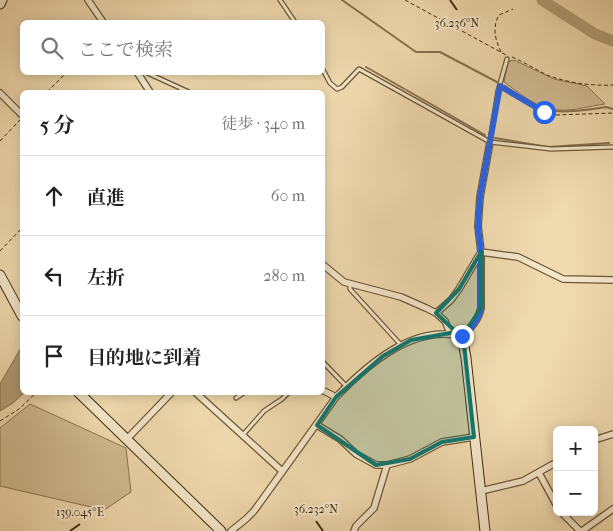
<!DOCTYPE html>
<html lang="ja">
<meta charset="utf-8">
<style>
body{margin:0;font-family:"IM FELL French Canon","Noto Serif JP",serif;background:#f2f2f2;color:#222}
.controls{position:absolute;right:15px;bottom:15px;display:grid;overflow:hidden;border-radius:8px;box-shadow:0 2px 12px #0003}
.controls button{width:45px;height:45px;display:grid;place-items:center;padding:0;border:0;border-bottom:1px solid #e0e0e0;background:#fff;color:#222;font:25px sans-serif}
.stop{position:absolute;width:15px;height:15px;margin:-11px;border:4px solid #2563eb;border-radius:50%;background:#fff}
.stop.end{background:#2563eb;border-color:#fff;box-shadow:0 1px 5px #0008}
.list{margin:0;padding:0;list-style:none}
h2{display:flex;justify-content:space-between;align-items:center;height:65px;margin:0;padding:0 20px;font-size:21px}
h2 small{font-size:16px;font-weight:400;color:#767676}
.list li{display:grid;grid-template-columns:32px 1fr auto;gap:15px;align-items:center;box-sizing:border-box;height:80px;padding:0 20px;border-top:1px solid #e0e0e0}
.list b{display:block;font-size:19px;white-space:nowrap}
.list em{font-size:16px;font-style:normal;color:#767676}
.icon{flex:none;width:28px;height:28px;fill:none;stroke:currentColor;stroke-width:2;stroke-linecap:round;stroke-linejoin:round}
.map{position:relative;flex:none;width:613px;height:531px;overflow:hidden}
.search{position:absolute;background:#fff;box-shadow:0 2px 12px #0003;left:20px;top:20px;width:305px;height:55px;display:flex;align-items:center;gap:12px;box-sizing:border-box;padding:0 18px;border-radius:8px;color:#767676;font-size:19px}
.panel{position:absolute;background:#fff;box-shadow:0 2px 12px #0003;left:20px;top:90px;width:305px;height:305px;border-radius:8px}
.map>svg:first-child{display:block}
</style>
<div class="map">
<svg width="613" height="531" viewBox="0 0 613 531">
<rect width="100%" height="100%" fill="#f0daaf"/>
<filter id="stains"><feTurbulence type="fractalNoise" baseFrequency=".004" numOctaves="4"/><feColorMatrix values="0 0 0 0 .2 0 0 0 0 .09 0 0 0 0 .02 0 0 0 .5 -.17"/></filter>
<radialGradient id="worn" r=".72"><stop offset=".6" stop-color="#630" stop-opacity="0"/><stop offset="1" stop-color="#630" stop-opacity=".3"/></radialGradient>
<path fill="#d2bc93" stroke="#8a7450" d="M514,60L554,79L587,86L605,104C590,106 574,111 559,110C539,110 519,93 504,82L508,63L510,61Z
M30,404L126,448L131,492L104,510L0,486V428Z"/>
<path fill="#b49f78" stroke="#86714d" d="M22,346V392L24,393L13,403L0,411V384Z"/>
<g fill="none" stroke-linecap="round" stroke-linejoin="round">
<path stroke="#86714d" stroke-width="2" d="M342,0L416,52H440L497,82
M366,67L485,135
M505,86C519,96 537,109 555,111C569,113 591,109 606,107L613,109
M495,138L548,147L609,143"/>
<path stroke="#b49f78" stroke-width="11" d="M542,0L595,34L613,41"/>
<g stroke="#6d5836" stroke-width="5.5">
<path id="lane" d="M280,0L295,22
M322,68L330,83L337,89L342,87L359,69L490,142L551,149L613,147
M145,72L189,92
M179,92L182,89
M490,141L498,91L507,59
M350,284V289L401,345
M322,361L346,386
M236,398L245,392
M242,436L264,411L282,399L289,392"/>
</g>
<g stroke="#6d5836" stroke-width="8">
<path id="street" d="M88,0L103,22
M137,72L150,92
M0,93L22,115
M322,264L344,282L401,297L426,308L436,313L445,321L450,333
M436,313L451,300L459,289L481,252L518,257L563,279L613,280
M322,390L336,397
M195,392L282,471
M317,425L340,439L356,454L376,465H387L410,459L442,442L474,437
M126,440L172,392
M594,440L613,434
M539,473L557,506
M481,491L523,481L557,462
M561,512L580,531
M231,531L246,519L254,511L336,397C368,364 412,325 462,336C471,328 478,321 481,308V252L478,226L480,197L490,142
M354,531L356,526L374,508L387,465
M582,531L613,509"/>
</g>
<g stroke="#412c0d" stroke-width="11">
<path id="secondary" d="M0,4L2,0
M0,275L22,316
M462,336L466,358L485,531
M78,392L221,531"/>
</g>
<path stroke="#412c0d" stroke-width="1" stroke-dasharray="4 2.5" stroke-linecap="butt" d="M405,0L506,55
M501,52C495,39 492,28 499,15L513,9
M512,57C524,62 535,69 547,75C568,83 591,86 613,85
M504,89L544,112L556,115L613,113
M47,92L67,72
M0,141L20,120
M0,251L22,228
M0,421L19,409L37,392"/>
<use href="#lane" stroke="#f5e7cb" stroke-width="3"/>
<use href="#street" stroke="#f5e7cb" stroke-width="5.5"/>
<use href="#secondary" stroke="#f5e7cb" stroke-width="9"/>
</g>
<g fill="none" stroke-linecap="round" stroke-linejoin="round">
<path stroke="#2563eb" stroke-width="6" d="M462,336C471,328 478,321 481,308V252L478,226L480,197L500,86L544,112"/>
</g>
<path fill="#0f766e" fill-opacity="0.2" stroke="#0f766e" stroke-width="4" stroke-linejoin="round" d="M481,252V308L463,335L474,437L442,442L410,459L376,465L317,425L336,397L383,356L411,340L456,332L436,313L459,289Z"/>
<path fill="none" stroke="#412c0d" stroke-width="2" d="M450,0L457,10M316,521L323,531M70,531L80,524"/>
<g font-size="12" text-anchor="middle" fill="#412c0d" stroke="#f5e7cb" stroke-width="4" stroke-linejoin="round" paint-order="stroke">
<text x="457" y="27">36.236°N</text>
<text x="316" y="513">36.232°N</text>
<text x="80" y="516">139.045°E</text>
</g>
<rect width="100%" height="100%" filter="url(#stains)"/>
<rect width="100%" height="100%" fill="url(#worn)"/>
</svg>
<div class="controls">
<button>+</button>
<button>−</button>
</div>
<div class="stop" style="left:544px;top:112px"></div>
<div class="stop end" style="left:462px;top:336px"></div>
<div class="search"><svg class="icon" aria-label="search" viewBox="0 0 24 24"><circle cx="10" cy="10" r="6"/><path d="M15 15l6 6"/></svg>ここで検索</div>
<section class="panel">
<h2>5 分<small>徒歩 · 340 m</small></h2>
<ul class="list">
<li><svg class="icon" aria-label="ahead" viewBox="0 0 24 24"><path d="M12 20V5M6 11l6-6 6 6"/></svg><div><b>直進</b></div><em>60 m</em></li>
<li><svg class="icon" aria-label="left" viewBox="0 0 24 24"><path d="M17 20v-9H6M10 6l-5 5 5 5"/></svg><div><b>左折</b></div><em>280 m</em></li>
<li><svg class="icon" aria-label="arrive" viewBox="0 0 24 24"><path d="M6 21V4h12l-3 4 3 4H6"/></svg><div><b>目的地に到着</b></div></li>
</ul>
</section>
</div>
